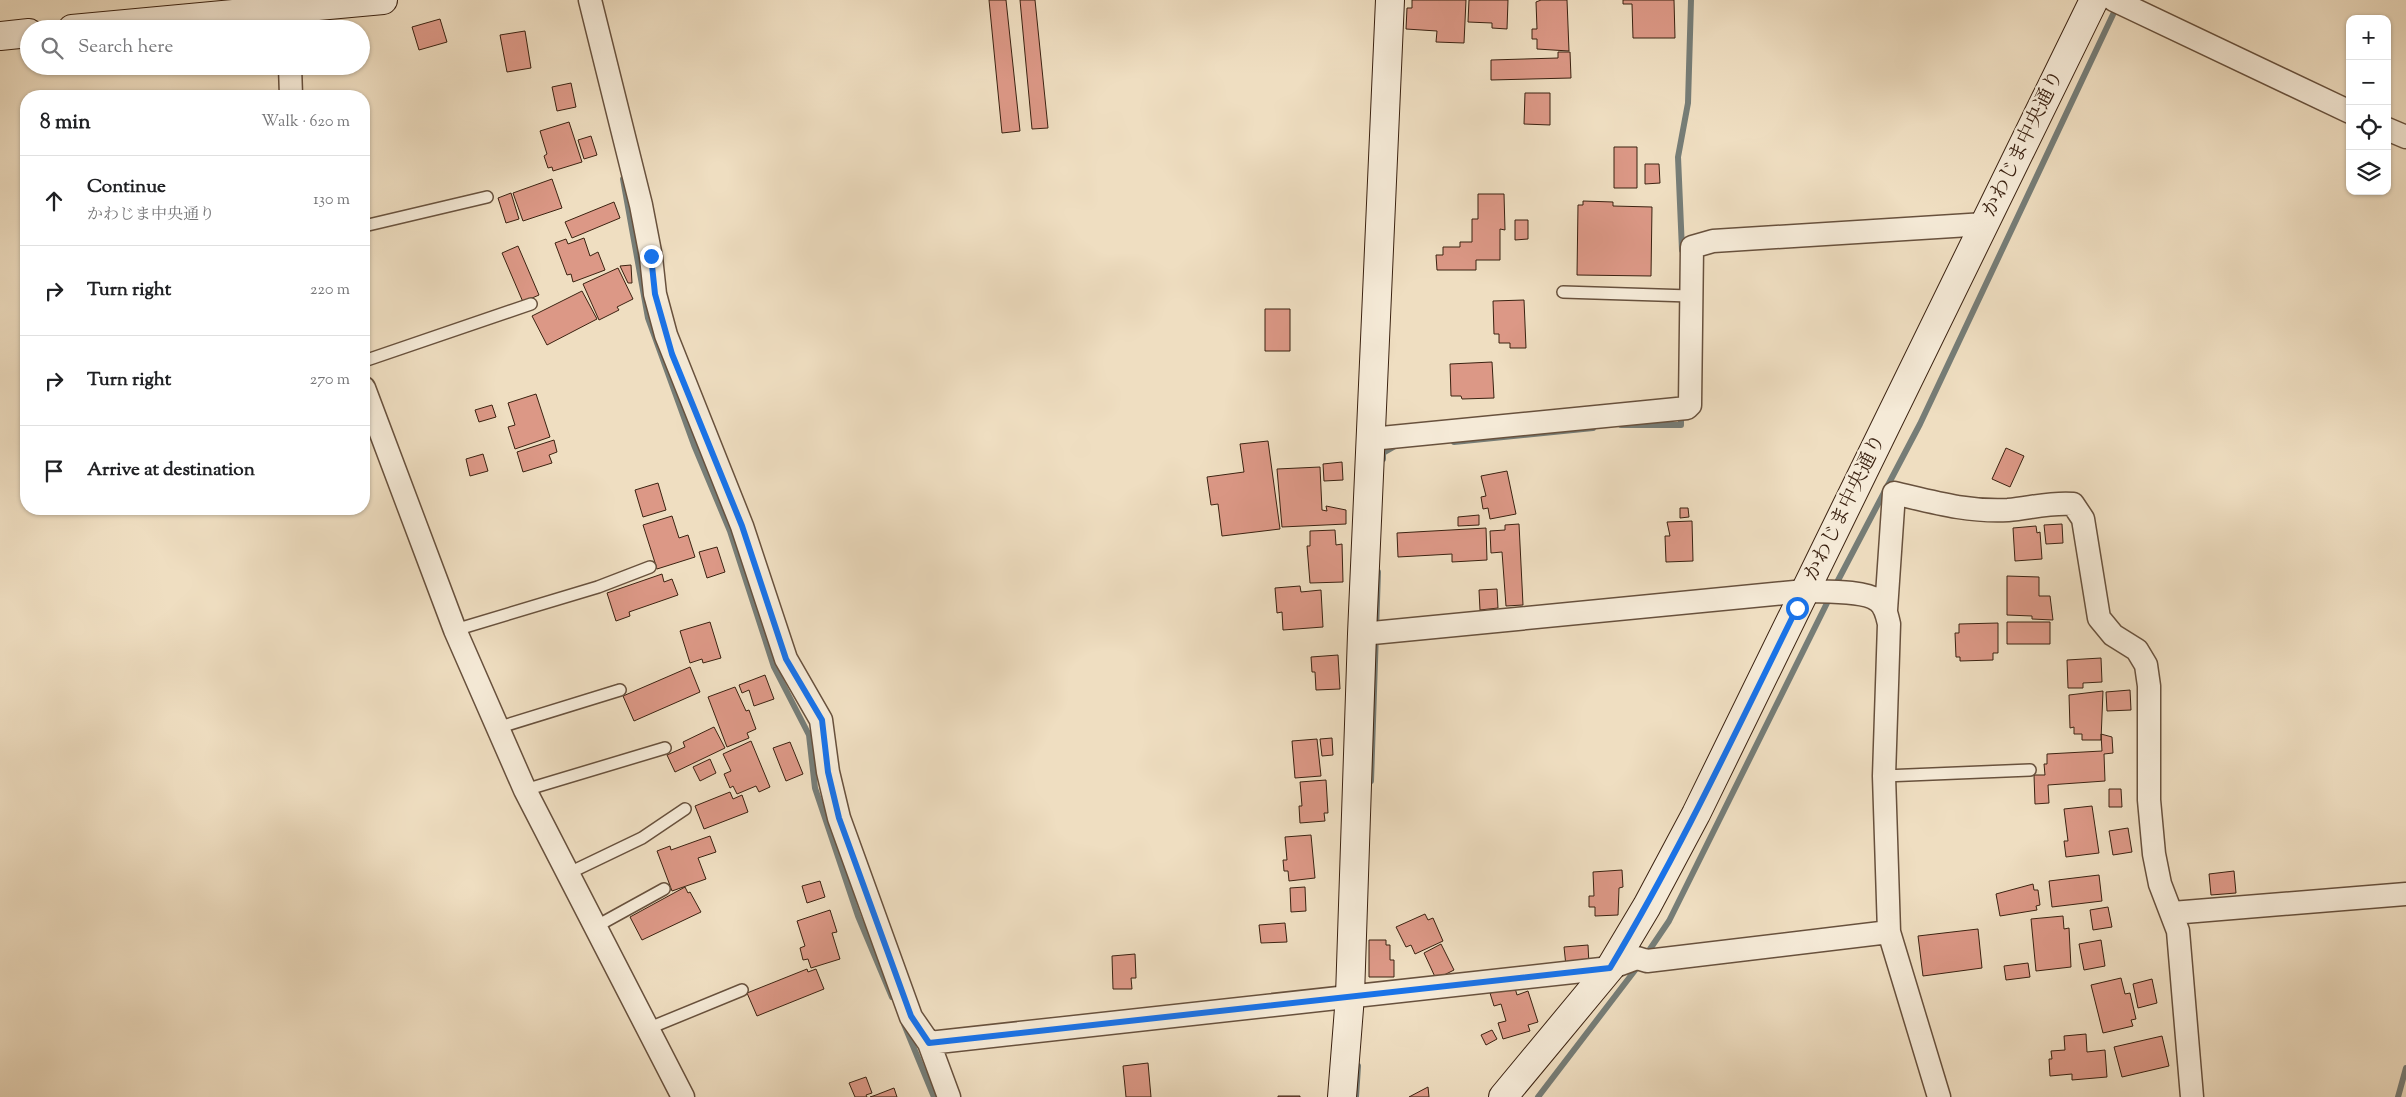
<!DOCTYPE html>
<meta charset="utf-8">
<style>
body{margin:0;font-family:"Sorts Mill Goudy","Noto Serif JP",serif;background:#f6f6f6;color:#202124}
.controls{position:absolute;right:15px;top:15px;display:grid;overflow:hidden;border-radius:10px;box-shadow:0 1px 4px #0004}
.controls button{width:45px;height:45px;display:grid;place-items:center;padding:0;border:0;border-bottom:1px solid #e0e0e0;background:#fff;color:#202124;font:25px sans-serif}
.stop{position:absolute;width:15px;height:15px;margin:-11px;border:4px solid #1a73e8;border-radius:50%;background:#fff}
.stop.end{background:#1a73e8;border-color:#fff;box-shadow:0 1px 5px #0008}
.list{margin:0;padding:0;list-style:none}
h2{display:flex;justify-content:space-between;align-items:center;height:65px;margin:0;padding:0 20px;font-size:21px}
h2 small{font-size:16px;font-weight:400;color:#757577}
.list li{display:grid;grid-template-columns:32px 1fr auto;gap:15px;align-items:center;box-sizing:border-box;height:90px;padding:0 20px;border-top:1px solid #e0e0e0}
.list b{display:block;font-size:19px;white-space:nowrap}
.list p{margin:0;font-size:16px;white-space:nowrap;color:#757577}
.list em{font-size:16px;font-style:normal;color:#757577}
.icon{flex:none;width:28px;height:28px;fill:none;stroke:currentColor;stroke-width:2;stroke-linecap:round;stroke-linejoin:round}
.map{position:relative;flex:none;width:2406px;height:1097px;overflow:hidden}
.search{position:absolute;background:#fff;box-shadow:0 1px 4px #0004;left:20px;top:20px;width:350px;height:55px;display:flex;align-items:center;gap:12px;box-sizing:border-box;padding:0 18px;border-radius:28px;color:#757577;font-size:19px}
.panel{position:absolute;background:#fff;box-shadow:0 1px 4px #0004;left:20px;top:90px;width:350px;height:425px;border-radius:20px}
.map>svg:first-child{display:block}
</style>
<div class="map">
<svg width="2406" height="1097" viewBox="0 0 2406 1097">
<rect width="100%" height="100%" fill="#efdec1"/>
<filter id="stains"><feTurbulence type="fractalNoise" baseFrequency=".004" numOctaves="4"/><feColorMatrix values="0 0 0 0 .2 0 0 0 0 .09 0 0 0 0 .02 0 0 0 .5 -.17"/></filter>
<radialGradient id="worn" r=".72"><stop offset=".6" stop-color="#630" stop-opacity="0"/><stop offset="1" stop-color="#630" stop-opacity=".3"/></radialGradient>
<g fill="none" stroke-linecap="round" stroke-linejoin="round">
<path stroke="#767d77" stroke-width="6" d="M623,179L648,318L694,445L730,531L774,667L809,735L815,788L858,916L892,997
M1682,250L1678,157L1688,103L1691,0
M1621,425H1681V413
M1454,442L1593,428
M1383,459V453L1397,445
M1834,588L1920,424L2117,6
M1371,781L1378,572
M1646,955L1669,921L1830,597
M904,1024L934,1097
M1356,1097L1358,1066
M1538,1097L1639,965
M2398,1097L2406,1068"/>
</g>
<path fill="#dc9886" stroke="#3b2211" d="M989,0H1006L1020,131L1002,133Z
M1020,0H1035L1048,128L1032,129Z
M1412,0H1466L1464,43L1436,42L1437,31L1406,29L1407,8H1412Z
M1469,0H1508L1507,29L1492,28V23L1468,22Z
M1541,0H1567L1569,51L1537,49V39H1532V29H1537L1536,2Z
M1623,0H1674L1675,38H1633L1632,4H1623Z
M440,19L447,42L419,50L412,27Z
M525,31L531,68L507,72L500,35Z
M1558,52H1570L1571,78L1491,80V60L1558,58Z
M571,83L576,107L557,111L552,87Z
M1525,93H1550V125L1524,124Z
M569,122L582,162L553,171L552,167L548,168L544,156L547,154L540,131Z
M591,136L597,155L584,159L578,140Z
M1614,147H1637V188H1614Z
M1645,164H1659L1660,183L1645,184Z
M552,179L562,208L523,221L513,193Z
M511,193L519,219L506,223L498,198Z
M1478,194H1504L1505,230L1500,229V260H1476V270H1437L1436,255H1443V247H1460V242H1472V219H1478Z
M1583,201L1613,202V206L1652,207L1651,276L1577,275L1578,205H1583Z
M614,202L620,218L572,238L565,222Z
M1515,220H1528V239L1515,240Z
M584,238L590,256L598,252L605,270L573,282L571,274L567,275L555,243L566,239L568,244Z
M518,246L539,295L523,302L502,253Z
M631,265L632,283H628L620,266Z
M618,268L633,299L617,307L619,310L599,320L583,284Z
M582,291L597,319L547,345L532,316Z
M1524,300L1526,348H1510V343H1499V334H1494L1493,301Z
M1265,309H1290V351H1265Z
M1492,362L1494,398L1462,399L1461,396H1451L1450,364Z
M536,394L550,437L515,449L508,427L515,425L508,403Z
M492,405L496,417L479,422L475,410Z
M554,440L557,452L549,455L552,463L523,472L517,452Z
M1268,441L1280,529L1222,536L1218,504L1211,505L1207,477L1244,472L1240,444Z
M2006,448L2024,456L2010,487L1992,479Z
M483,454L488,471L470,476L466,459Z
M1342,462L1343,480L1324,481L1323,464Z
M1320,467L1322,510L1327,511L1326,506L1346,510V524L1282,527L1277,469Z
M1507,471L1516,514L1490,519L1488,508L1483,509L1481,497L1486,496L1481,476Z
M658,483L666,510L643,517L635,490Z
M1680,508H1688L1689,517L1680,518Z
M1479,515V525L1458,526V517Z
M672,516L679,538L688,535L695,557L657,569L643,525Z
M1692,521L1693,561L1666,562L1665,536H1670L1667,522Z
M1519,524L1523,605L1506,606L1502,552L1491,553L1490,531L1505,530V525Z
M2062,524L2063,543L2046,544L2044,525Z
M2036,526L2037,533L2040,532L2042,559L2015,561L2013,528Z
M1486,528L1487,560L1452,562V554L1398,557L1397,533Z
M1335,530L1336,545L1342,544L1343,582L1310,583L1307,546H1310V531Z
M717,547L725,572L707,578L699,552Z
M662,574L664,582L672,579L678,595L629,612L630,616L616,621L607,593Z
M2007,576L2039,577V596H2050L2053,620L2032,619V616L2007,615Z
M1300,586L1301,592L1321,590L1323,627L1283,630L1282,612L1277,613L1275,588Z
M1497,589L1498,608L1480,610L1479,590Z
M710,622L721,658L703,663L702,659L690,663L680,631Z
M2007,622H2050V644H2007Z
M1998,623V653H1993V660L1960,661V657H1956L1955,633H1959V624Z
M1338,655L1340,689L1316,690L1315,672H1312L1311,657Z
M2101,658L2102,682L2083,683V688H2068L2067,660Z
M690,667L700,692L634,721L623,696Z
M765,675L774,699L754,706L749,690L742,693L739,685Z
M735,687L746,711L749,710L756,729L747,733L749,738L727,747L708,697Z
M2130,690L2131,710L2107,711L2106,692Z
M2103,691L2101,740H2082V734H2074V727L2070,728L2069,695Z
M714,727L725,748L675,772L667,755L685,747L683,742Z
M2101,734L2112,737L2113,753L2104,754L2105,781L2048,785L2049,803L2035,804L2034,775H2045L2044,764H2047V754L2102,751Z
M1332,738L1333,755L1322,756L1320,739Z
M1317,739L1321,776L1295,778L1292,741Z
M751,741L770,787L759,792L756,786L737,794L733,786L730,788L724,774L731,771L723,754Z
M790,742L803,774L786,781L773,748Z
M710,759L716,773L700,781L693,767Z
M1326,780L1328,813H1324L1325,821L1300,823L1299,806H1302L1300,782Z
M2109,789H2121L2122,807H2109Z
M730,792L733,799L742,795L748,812L704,829L695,806Z
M2092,806L2099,853L2066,857L2064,841H2068L2064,809Z
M2128,828L2132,852L2113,855L2109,831Z
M1311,835L1315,878L1289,881L1288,871H1284L1283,860H1287L1285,837Z
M710,836L716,852L698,858L706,879L672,891L657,851L670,846L671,850Z
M1622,870L1623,887L1619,888L1618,915L1595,916V907H1589V896H1594L1593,872Z
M2234,871L2236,893L2211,895L2209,874Z
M2099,875L2102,901L2052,907L2049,881Z
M820,881L825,897L807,903L802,886Z
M2033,884L2034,890H2038L2040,905L2036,906L2037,910L2000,916L1996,894Z
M685,887L688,893L690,892L701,912L642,940L630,917Z
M1305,887L1306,911L1291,912L1290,888Z
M2108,907L2112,927L2093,930L2090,910Z
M830,910L837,932L832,933L840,959L811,968L808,959L803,960L800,948L805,946L797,921Z
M1425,914L1428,920L1433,918L1443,941L1415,954L1411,945L1406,947L1396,927Z
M2063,916L2064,929L2069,928L2071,967L2036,971L2031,919Z
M1285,923L1287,942L1261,943L1259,925Z
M1978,929L1982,968L1923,976L1918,936Z
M1369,940H1386V945H1390V960H1394V977H1369Z
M2101,940L2105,966L2084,970L2079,944Z
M1441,944L1454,970L1436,979L1424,953Z
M1588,945L1589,965L1566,966L1564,947Z
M1135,954L1136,978H1131L1132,989H1113L1112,956Z
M2028,963L2030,977L2006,980L2004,966Z
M807,969L808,972L816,969L824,989L757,1016L747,993Z
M2121,978L2125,994L2130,993L2136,1019L2131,1020L2133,1026L2103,1033L2091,985Z
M2152,979L2157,1003L2138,1008L2133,984Z
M1515,988L1517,995L1528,991L1538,1022L1528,1025L1530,1031L1503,1039L1498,1023L1506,1021L1501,1004L1494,1006L1490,993Z
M1492,1030L1497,1039L1486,1045L1481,1035Z
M2086,1034L2087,1052L2105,1050L2107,1077L2072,1080V1074L2050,1076L2049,1059H2052L2051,1051L2065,1050L2064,1036Z
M2162,1036L2169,1066L2122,1077L2114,1047Z
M1148,1063L1151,1097H1126L1123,1066Z
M866,1077L872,1093L866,1095L867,1097H855L849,1083Z
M1428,1087L1429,1097H1409Z
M894,1088L897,1097H870L876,1095Z
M1278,1096H1300V1097H1278Z"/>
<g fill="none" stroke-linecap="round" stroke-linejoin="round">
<g stroke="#68513d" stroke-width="14">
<path id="lane" d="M364,226L487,197
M1563,292L1690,296
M364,361L531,304
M455,630L598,587L650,567
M497,728L620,690
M1884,776L2030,770
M525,790L665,748
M567,874L642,838L685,809
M595,927L664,889
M647,1029L742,990"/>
</g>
<g stroke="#68513d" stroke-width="25">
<path id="street" d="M590,0L641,205L651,257L655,294L666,335L742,526L786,659L821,720L828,772L839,818L911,1017L929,1043L949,1097
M2114,0L2350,112
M291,29V0
M290,66L291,96
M2387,129L2406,137
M364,388L455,630L525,790L683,1097
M1371,439L1687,408L1690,405L1692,247L1713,241L1985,224
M1886,610L1894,493C1933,502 1966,512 2008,510C2030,508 2051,502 2073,504L2083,519L2099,618L2113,635L2137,650L2146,665L2149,686V800L2154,854L2160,884L2178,931L2192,1097
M1362,634L1805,591C1823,592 1863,590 1877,600C1885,605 1887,615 1889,624L1884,776L1889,932L1939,1097
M2172,913L2406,894
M929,1043L1610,968L1637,958L1647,961L1889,932"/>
</g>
<g stroke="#3b2211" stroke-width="30">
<path id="secondary" d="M72,29L383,0
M0,36L29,33
M1342,1097L1350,996L1362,634L1390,0
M1503,1097L1610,968L1647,906L1696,814L2094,0"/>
</g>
<use href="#lane" stroke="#f5ead7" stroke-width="11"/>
<use href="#street" stroke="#f5ead7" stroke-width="22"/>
<use href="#secondary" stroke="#f5ead7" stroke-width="28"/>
</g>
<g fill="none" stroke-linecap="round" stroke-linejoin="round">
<path stroke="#1a73e8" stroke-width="6" d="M651,256L655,294L672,354L742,526L786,659L822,720L828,772L839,818L911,1016L929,1043L1610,968C1680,851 1737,729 1797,608"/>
</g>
<g text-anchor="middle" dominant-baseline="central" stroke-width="5" stroke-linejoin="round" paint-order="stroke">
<g font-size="20" fill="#3b2211" stroke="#f5ead7">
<text transform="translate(2024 144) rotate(-64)">かわじま中央通り</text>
<text transform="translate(1846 508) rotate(-64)">かわじま中央通り</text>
</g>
</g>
<rect width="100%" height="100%" filter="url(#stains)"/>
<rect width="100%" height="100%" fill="url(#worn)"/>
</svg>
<div class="controls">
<button>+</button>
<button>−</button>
<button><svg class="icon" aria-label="locate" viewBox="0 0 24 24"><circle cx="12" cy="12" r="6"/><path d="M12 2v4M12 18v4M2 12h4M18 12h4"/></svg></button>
<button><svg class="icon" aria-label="layers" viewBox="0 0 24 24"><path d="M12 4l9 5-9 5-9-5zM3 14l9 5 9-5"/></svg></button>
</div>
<div class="stop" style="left:1797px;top:608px"></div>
<div class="stop end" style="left:651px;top:256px"></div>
<div class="search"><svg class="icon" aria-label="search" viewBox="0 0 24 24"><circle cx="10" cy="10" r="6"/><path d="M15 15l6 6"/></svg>Search here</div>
<section class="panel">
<h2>8 min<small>Walk · 620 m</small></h2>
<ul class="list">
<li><svg class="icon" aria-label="ahead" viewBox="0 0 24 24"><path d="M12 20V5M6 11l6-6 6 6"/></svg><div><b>Continue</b><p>かわじま中央通り</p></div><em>130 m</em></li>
<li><svg class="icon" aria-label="right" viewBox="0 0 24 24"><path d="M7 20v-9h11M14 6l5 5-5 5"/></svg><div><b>Turn right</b></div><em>220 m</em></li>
<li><svg class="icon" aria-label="right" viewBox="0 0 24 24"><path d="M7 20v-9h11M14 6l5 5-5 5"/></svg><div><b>Turn right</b></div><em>270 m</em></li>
<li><svg class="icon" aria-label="arrive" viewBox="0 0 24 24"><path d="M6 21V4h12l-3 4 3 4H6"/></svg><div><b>Arrive at destination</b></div></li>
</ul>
</section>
</div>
